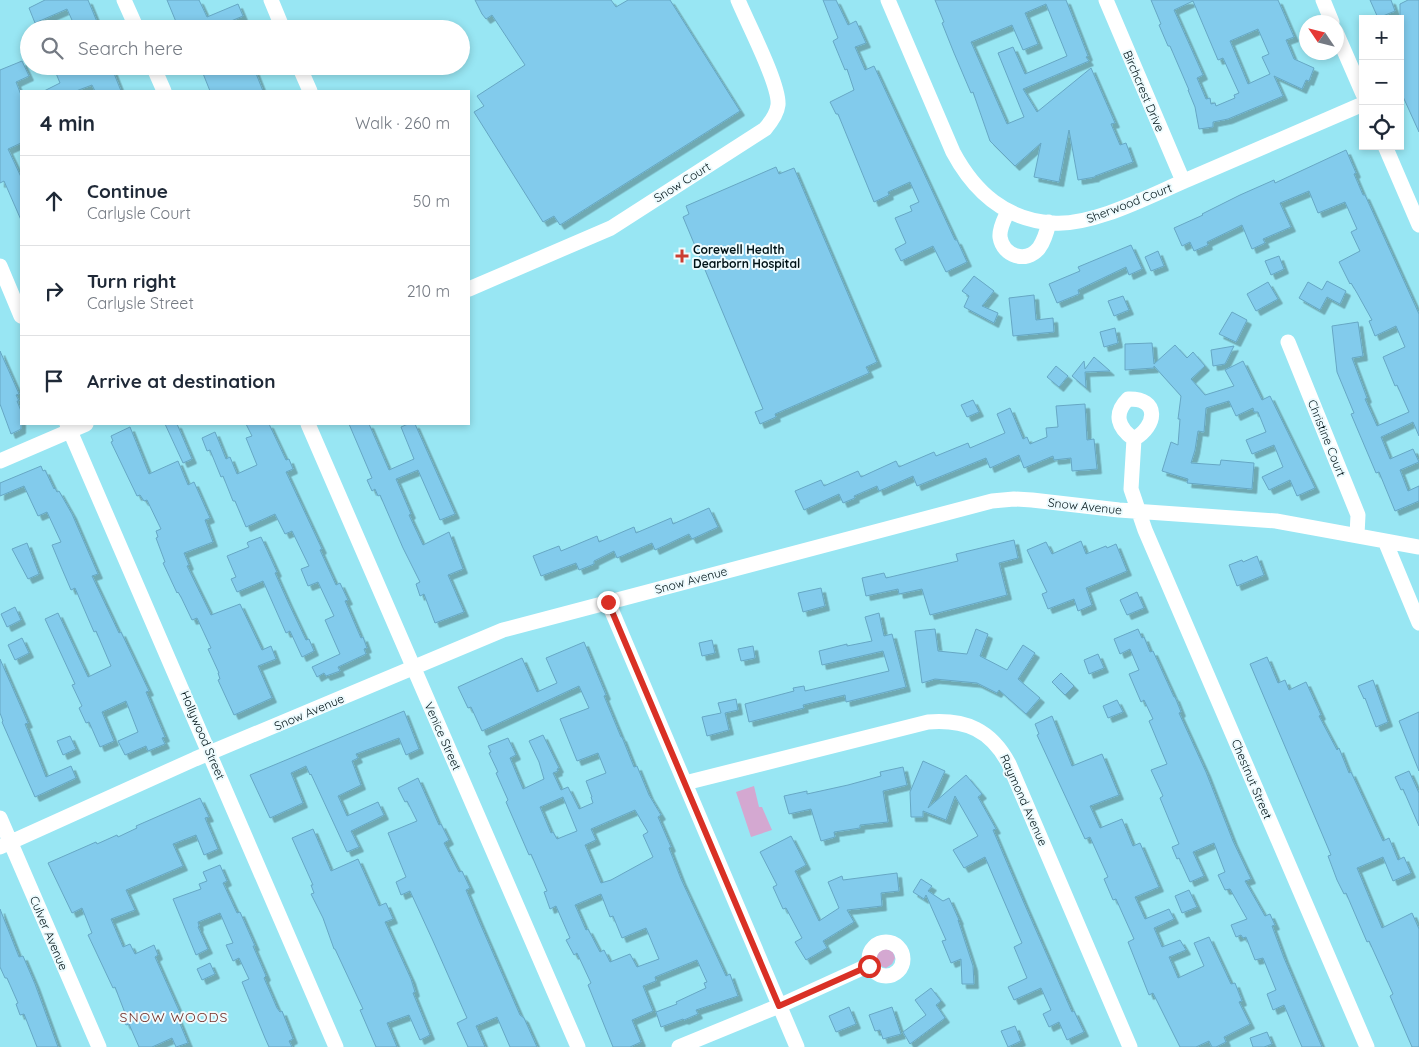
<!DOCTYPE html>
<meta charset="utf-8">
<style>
body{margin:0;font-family:Quicksand,sans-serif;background:#f2f2f3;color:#1f2937}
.controls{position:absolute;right:15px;top:15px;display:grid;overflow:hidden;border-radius:0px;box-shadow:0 2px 8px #0003}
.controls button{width:45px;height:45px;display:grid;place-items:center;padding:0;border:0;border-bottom:1px solid #e0e1e3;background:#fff;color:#1f2937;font:25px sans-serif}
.compass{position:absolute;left:1299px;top:15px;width:45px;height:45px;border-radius:50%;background:#fff;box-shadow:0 2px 8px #0003;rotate:305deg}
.stop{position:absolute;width:15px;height:15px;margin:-11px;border:4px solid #d93025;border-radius:50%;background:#fff}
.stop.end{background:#d93025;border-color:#fff;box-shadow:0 1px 5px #0008}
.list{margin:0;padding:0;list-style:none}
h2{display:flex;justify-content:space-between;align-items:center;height:65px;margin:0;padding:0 20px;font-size:21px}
h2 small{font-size:16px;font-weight:400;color:#747a83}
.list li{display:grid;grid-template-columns:32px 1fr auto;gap:15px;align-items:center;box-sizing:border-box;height:90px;padding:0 20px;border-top:1px solid #e0e1e3}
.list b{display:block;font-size:19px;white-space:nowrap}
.list p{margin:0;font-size:16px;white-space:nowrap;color:#747a83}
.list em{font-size:16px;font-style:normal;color:#747a83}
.icon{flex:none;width:28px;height:28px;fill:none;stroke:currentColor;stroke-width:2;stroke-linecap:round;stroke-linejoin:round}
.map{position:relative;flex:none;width:1419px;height:1047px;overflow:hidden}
.search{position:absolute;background:#fff;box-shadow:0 2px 8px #0003;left:20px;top:20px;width:450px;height:55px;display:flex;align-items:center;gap:12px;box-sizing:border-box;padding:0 18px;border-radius:28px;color:#747a83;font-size:19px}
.panel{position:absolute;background:#fff;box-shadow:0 2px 8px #0003;left:20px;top:90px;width:450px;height:335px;border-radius:0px}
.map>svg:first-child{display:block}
</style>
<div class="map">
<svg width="1419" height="1047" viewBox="0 0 1419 1047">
<defs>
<filter id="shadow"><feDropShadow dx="4.5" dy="4.5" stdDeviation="0" flood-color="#0004"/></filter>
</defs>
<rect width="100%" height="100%" fill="#98e6f3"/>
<path fill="#d4a8d1" d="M754,786L759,807H762L772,830L751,837L736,792Z
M885,948L893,952L895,958L892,964L886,968L873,963L879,951Z"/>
<path fill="#82cbec" stroke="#66a7c4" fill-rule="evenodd" filter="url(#shadow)" d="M45,0H88L100,29H76L67,9L35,23L29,8Z
M167,0H199L207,17L238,4L243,16L212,29H179Z
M475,0H611L616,7L628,0H670L740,111L560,225L554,216L543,222L474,112L484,106L477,96L525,65L492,15L486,19L482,14Z
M823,0H836L848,25L856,21L866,43L855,47L865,70L874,66L955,240H957L967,262L946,272L933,246L901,261L895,249L906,243L895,218L912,211L910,206L919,202L910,182L888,192L889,195L874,202L838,114H836L830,102L854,90L847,69L845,70L833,41L838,38Z
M935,0H1066L1088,56L1086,57L1089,61L1023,89L1037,112L1091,68L1115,123L1111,124L1120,145L1126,143L1133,162L1095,176V177L1078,180L1069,130L1059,182L1034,177L1041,143L1015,166L990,141L973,92L971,93L954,53L942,23L944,22ZM1046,4L1067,56L1025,74L1013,47L998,53L1024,117L1007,124L971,42L1012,25L1023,50L1038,44L1025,13Z
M1151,0H1278L1294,37L1286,40L1294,59L1314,68L1309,81L1306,80L1302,89L1274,76L1283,96L1228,119L1213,122V127L1199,129L1195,107L1188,90H1189L1170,46H1168L1159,25L1161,24ZM1193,1L1218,60L1223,58L1239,93L1234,95L1235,98L1216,106L1215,103L1211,104L1210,98L1206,99L1197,78L1203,75L1174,10ZM1258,29L1269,54L1262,57L1270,74L1248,84L1230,41Z
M1370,0H1391L1395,11L1378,18Z
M1408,0H1419V132L1400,90V4Z
M22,61L29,76L16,82L21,95V143L8,149L21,177V220L4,181L0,183V70Z
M53,66H111L121,91H95L92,85L76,91H44L60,83Z
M200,66H253L263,91H210Z
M1346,150L1356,173L1354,174L1363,195H1365L1419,314V436L1413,422L1381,437L1390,459L1413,449L1419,462L1400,470L1408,491L1419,486V501L1395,511L1379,472L1376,473L1351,414L1354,413L1337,372L1332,326L1358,322L1363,356L1352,358L1367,398L1365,399L1377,426L1409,412L1397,385L1395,386L1383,357L1405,347L1396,326L1375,336L1369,321L1372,320L1357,293L1351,283L1350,284L1339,262L1360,251L1351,232L1357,229L1345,202L1318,213L1309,191L1280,203L1291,227L1263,239L1265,243L1252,249L1242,225L1207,242L1208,245L1194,251L1190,242L1182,246L1174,228L1203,215L1202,214L1240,195L1274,180L1275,183Z
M776,167L779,174L794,168L877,362L866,367L869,373L775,414L776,417L760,424L755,412L763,409L683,217L689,214L686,206Z
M1131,245L1142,269L1129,275L1126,267L1078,290L1079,294L1057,303L1049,284L1080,271L1078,267Z
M1158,251L1164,266L1151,271L1145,257Z
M1279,256L1284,269L1271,275L1265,261Z
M974,276L994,291L982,306L998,313L994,323L964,307L969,296L962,291Z
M1327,281L1346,291L1340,304L1327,297L1320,310L1299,298L1308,282L1322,290Z
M1268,282L1278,299L1256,311L1247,294Z
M1034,295L1036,320L1053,318L1054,332L1013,336L1009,298Z
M1123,296L1129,310L1114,316L1108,301Z
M1232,312L1247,320L1236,342L1219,334Z
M1115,328L1118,343L1104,347L1100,332Z
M1152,343L1154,364L1175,345L1187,358L1193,352L1205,366L1191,379L1205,395L1234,386L1225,370L1243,361L1262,400L1270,396L1315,488L1297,496L1290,480L1269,490L1262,477L1283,467L1274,445L1252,454L1246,440L1266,432L1258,412H1254L1253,408L1236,416L1229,401L1206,408L1204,432L1198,431L1195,450L1191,463L1220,465L1221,460L1254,463L1252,489L1187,483L1188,479L1162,471L1171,442L1178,445L1180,419H1178L1181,396L1154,366V368L1125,370V344Z
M1234,346L1225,364L1213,366L1211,350Z
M0,351L19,394L16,395L19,401H17L21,411V429L11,434L0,404Z
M1094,357L1110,371L1085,372L1086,388L1072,376L1084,361L1085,369Z
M1056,366L1068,376L1059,387L1047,377Z
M973,400L979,412L967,417L961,405Z
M1085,404L1087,440L1094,439L1097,469L1072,471L1071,458L1054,460L1053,456L1024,468L1019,455L990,468L986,458L917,486L913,476L879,491L877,486L854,496L855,498L843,503L839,494L804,510L795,491L821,480L824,486L858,471L861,477L896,461L899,467L934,452L936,456L968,443L970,448L1005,433L997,414L1010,408L1023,439L1027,437L1030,444L1047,437L1046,428L1058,427L1056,406Z
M165,424H177L192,459L183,463Z
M246,424H269L286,460L289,459L293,469L286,472L322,549L320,550L336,585L340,583L348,600L345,601L361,638L363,637L367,648L364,649L366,654L338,667L340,671L326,676L324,673L317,677L312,667L340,654L325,620L334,616L318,582L308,586L301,569L309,566L292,531L285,534L275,514L246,527L235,501H233L223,476L221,477L210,450L207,451L202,438L215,432L226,459L230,457L237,474L257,465L246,438L252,436Z
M349,424H369L389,470L414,459L401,427L408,424H415L455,514L440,520L418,470L396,479L411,514L409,515L423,545L449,532L463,569L448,575L464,612L435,623L424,594L420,596L416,584L420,582L403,548L380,495L378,496L375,489L372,491L367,480L372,478Z
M130,427L149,474L178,461L188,485L194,482L210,518L205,520L213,542L184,553L189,565L187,566L211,615L240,604L262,650L271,646L276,659L258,666L272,698L234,715L218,680L220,679L218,673H219L208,649L211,648L197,618L192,620L181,597L178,592L177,593L163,563L165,562L156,538L158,537L156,531L161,529L147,500L144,501L140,495L137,496L111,442L113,441L111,436Z
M41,466L43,471L45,470L54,489L55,488L57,492L59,491L72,514L98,574L92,576L119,633L121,632L149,691L146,692L165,737L162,738L165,744L148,751L146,746L125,755L118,741L138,732L126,701L102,712L114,741L100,747L89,722L86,723L79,708L82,706L72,685L75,684L45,619L58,613L88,677L111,666L96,631L94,632L75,588L71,590L62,569L52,545L61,542L47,512L38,516L24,486L0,496V483Z
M709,508L718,527L692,539L689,534L655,550L652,543L617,558L614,551L594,561V564L579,570L576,563L541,576L533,556L559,546L561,551L597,536L599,542L634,527L636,533L671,518L673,524Z
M261,537L277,572L275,573L288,602L306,640L309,639L314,651L302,657L290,631L286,633L263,581L237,592L231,579L236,577L227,556L249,547L247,543L248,542Z
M1014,540L1018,558L999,563L1007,595L930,615L922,589L899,594L898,589L866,596L862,578L884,573L886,578L958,561L956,554Z
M1081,541L1086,554L1106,546L1107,548L1116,544L1127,571L1086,588L1092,605L1078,611L1074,599L1048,609L1042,594L1047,592L1027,550L1046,542L1052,554Z
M27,543L39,574L28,579L12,549Z
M1257,556L1264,575L1237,586L1229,565L1242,560L1243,562Z
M821,588L825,606L803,612L798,593Z
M1137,592L1144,608L1127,615L1120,600Z
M15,607L21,620L7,627L1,614Z
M879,613L884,636L892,634L906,687L846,702L845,695L803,705L804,708L749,722L745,704L794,691L793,688L804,686L805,691L889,671L883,651L822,665L819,651L847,644V646L872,641L865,617Z
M935,629L938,651L967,654L976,629L988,634L980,656L1007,670L1023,645L1035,653L1018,679L1040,698L1026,714L999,690L997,693L977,683L935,679L922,683L915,631Z
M1138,629L1142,638L1144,637L1150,652L1153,651L1174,697H1175L1181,712L1179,713L1206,772L1233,841L1251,879L1245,881L1265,916L1270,914L1275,925L1272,926L1284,958L1322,1047H1302L1284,1005L1273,1010L1267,994L1276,990L1263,958L1255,960L1246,937L1243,938L1241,935L1236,937L1231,925L1247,919L1230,889L1225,890L1218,875L1225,872L1214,843L1193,852L1204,876L1190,882L1179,858L1177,859L1172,847L1179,844L1160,798L1163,796L1151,770L1167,764L1149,721L1153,719L1144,700L1141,702L1129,674L1139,670L1130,649L1120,654L1114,639Z
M22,638L29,653L15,660L8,645Z
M712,640L715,653L702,656L699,643Z
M584,642L606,695L604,696L621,737H622L634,767L637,766L649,795L661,815L658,817L671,847L669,848L681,879L726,976L730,974L738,996L696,1010L698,1014L684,1020L683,1019L661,1027L656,1012L677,1004L676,1002L706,988L704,983L707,982L697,960L655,977L656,981L643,986L653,1011L632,1020L641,1042L630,1047H613L588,985L591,983L577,953L574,955L566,940L570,938L556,906L550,909L544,892L547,891L531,854L529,855L506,802L508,800L496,773L498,772L489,753L491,752L488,746L508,738L516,755L510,758L523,789L544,779L539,762L529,741L543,735L559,768L557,769L558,771L553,773L561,790L568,787L579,809L593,803L591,797H592L586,781L606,773L598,753L577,761L560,719L589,708L579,686L482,731L471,707L468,708L458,687L522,658L537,692L557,683L546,658ZM563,797L577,831L557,839L553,832L551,833L540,807ZM635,810L648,832L643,835L653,857L611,880L601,883L585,845L596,840L591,829ZM601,894L610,917L613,916L622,938L646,928L659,959L637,967L630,954L610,962L604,950L600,952L588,929L586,930L575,905Z
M753,646L755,658L741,661L738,649Z
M1098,654L1104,668L1089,674L1084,660Z
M1267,657L1278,683L1285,680L1289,690L1306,682L1321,715L1319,716L1337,750L1339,748L1349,773L1351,772L1383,841L1389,838L1398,860L1404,857L1411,873L1393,881L1383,857L1357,868L1382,928L1412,913L1419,929V1047H1412L1390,996L1393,994L1379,963L1369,941L1367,942L1346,893L1344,894L1337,880L1328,856L1331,855L1250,664Z
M0,659L28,723L25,724L46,777L71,766L76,778L35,797L2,722L3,721L0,713Z
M1061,673L1074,686L1065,695L1052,682Z
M1373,680L1388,722L1376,727L1365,698L1364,699L1358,686Z
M736,699L738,710L725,713L729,730L707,736L702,717L721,713L718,703Z
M1117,700L1123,712L1108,718L1103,706Z
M404,711L419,749L406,755L399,738L356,754L358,758L352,761L361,785L338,796L347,816L378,802L384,815L351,831L359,847L347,852L311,774L310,775L306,766L291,773L303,803L270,818L250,775Z
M1419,712V771L1399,721Z
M1052,716L1072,766L1102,754L1119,795L1090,806L1100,828L1122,819L1133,846L1140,843L1159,887L1135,897L1145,919L1169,909L1174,919L1154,928L1162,947L1180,940L1186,950L1169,957L1178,978L1204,966L1194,943L1209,937L1231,984L1235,983L1242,1001L1239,1002L1250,1024L1224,1037L1226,1042L1216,1047H1212L1209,1041L1196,1047H1180L1153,993L1149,995L1128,942L1134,939L1116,899L1113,900L1104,879L1108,877L1090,837L1085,839L1037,735L1039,734L1035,724Z
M70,736L76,749L63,755L57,741Z
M923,761L945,771L928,808L966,775L982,794L978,797L996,829L993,830L1024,903L1072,1012L1074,1011L1084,1032L1067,1040L1059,1022L1049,1027L1043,1014L1051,1010L1041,988L1014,1000L1008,987L1027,978L1014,947L1022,943L985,857L964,868L953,850L978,836L955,796L946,820L923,811V817H911L910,792Z
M903,767L907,785L883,791L888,822L860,825V828L834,832L835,837L821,841L811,809L789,814L784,796L807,791V794L848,785L881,776L880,772Z
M1409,771L1419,793V826L1403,789L1401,790L1395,777Z
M418,778L439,825L441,824L449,840L444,843L459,872L462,871L470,888L466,890L479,921L520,1015L524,1018L537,1047H510L497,1017L476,1026L485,1047H468L457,1023L467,1018L433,941L410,891L401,895L396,882L406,877L388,833L417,821L407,801L405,802L398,788Z
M200,798L209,817L205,818L218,849L204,855L196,835L173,844L183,866L126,890L135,910L111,919L123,947L130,944L135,954L154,945L158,955L155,957L180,1013L176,1014L188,1043L176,1047L172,1038L152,1047H139L129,1024L126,1025L121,1014L125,1013L115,987L113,988L88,935L92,933L82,908L72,913L48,863L96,842L97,844L117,835L118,837L137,828L136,826Z
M313,829L331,871L358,859L379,906L386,903L393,919L385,922L411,979L415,992L413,993L430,1035L420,1040L409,1015L387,1023L397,1047H376L360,1010L363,1009L335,949H334L323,918L311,894L314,893L311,885H313L292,838Z
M791,836L806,865L795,871L819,921L839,908L828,882L842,876L843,880L897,873L899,891L881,893L882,906L847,910L854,922L823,941L827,948L806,960L795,942L802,938L786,908L783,909L773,887L777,885L760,852Z
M220,865L227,881L223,883L237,913L240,912L255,946H253L266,976L264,978L277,1008L280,1012L282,1011L293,1039L289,1041L292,1047H269L265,1038L242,982L249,979L239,958L233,961L226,945L233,943L220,913L198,922L199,926L198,927L208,949L196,955L173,899L201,889L199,884L207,881L203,872Z
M921,879L932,886L928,891L943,901L949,898L959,920H958L973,966L974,984H962L961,959L951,963L942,941L946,940L926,895L924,899L913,892Z
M1189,890L1197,907L1182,913L1175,896Z
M0,909L19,957L23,956L35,984L58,1047H37L24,1014L20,1015L16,1004L18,1003L7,978H5L0,967Z
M210,963L215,974L202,980L197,969Z
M931,988L941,1001L936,1005L945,1018L910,1044L903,1032L926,1015L915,1000Z
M849,1007L856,1024L836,1032L829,1016Z
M892,1007L901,1034L883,1039L880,1030L875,1031L869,1015Z
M1015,1026L1021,1041L1008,1047L1001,1031Z
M1267,1032L1272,1044L1264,1047H1253L1250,1038Z"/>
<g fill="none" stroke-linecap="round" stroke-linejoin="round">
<path stroke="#fff" stroke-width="15" d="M124,0L137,29
M271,0L283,29
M888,0L953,152C975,193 1006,220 1053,223C1094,226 1151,195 1189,179C1247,154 1305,129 1363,104
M1106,0L1183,181
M1323,0L1332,22
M1336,32L1363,94
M153,66L164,91
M299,66L310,91
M1385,146L1419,225
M1008,211C1005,218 999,228 1000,237C1003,256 1026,264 1039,248C1044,241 1047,231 1049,222
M0,266L21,316
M469,289L611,228L765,129C771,122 777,114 778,105C780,85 747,22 738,0
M1288,342L1358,515L1357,535
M1128,399C1160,398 1157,426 1134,439C1118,428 1113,414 1128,399Z
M67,424L336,1047
M308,424L578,1047
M1134,439L1131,489L1145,530L1367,1047
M0,461L86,424
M1385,541L1419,623
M608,602L797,1047
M685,783L928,722C966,719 991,730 1009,764L1130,1047
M0,818L99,1047
M0,847L195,759L503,630L992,501L1014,499L1032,500L1119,510L1276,521L1419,547
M869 959a17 17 0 1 1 34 0a17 17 0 1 1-34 0Z
M679,1047L779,1006L869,965"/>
</g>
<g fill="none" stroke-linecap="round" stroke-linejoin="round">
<path stroke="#d93025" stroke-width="6" d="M608,602L779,1006L869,966"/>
</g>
<path fill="#cb3e32" stroke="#edfbfe" stroke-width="2" d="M679.5 248.5h5v5h5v5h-5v5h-5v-5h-5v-5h5z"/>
<g text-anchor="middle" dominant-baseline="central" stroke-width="4" stroke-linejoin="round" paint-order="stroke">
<g font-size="12" fill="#001317" stroke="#edfbfe">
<text transform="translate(1144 91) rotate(67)">Birchcrest Drive</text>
<text transform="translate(682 182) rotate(-32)">Snow Court</text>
<text transform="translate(1129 203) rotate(-21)">Sherwood Court</text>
<text transform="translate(1327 438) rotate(68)">Christine Court</text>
<text transform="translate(1085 506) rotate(6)">Snow Avenue</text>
<text transform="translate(691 580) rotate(-15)">Snow Avenue</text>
<text transform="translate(309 712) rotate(-23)">Snow Avenue</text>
<text transform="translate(203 735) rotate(67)">Hollywood Street</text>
<text transform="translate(443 736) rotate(66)">Venice Street</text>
<text transform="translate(1252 779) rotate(67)">Chestnut Street</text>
<text transform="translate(1024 800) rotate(66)">Raymond Avenue</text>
<text transform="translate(49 933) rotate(67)">Culver Avenue</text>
</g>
<g font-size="12" font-weight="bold" fill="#001317" stroke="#edfbfe" text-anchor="start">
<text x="693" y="249">Corewell Health<tspan x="693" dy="14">Dearborn Hospital</tspan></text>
</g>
<g font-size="14" letter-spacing="1" fill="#773129" stroke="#edfbfe">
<text x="174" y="1017">SNOW WOODS</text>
</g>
</g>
</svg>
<div class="controls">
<button>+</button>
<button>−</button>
<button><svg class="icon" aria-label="locate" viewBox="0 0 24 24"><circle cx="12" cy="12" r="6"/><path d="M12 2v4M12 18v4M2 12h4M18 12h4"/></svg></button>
</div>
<svg class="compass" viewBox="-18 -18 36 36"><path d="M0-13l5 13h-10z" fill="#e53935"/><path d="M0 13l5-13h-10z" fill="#747a83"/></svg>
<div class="stop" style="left:869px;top:966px"></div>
<div class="stop end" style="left:608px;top:602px"></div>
<div class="search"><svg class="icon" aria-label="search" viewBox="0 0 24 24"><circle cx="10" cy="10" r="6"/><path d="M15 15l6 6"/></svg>Search here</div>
<section class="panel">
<h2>4 min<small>Walk · 260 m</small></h2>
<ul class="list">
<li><svg class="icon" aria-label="ahead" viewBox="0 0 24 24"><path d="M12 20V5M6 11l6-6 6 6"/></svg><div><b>Continue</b><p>Carlysle Court</p></div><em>50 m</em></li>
<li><svg class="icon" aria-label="right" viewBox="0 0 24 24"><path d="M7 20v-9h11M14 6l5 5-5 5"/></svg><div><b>Turn right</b><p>Carlysle Street</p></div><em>210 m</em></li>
<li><svg class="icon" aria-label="arrive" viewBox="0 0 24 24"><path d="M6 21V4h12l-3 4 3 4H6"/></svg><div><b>Arrive at destination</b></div></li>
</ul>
</section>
</div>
